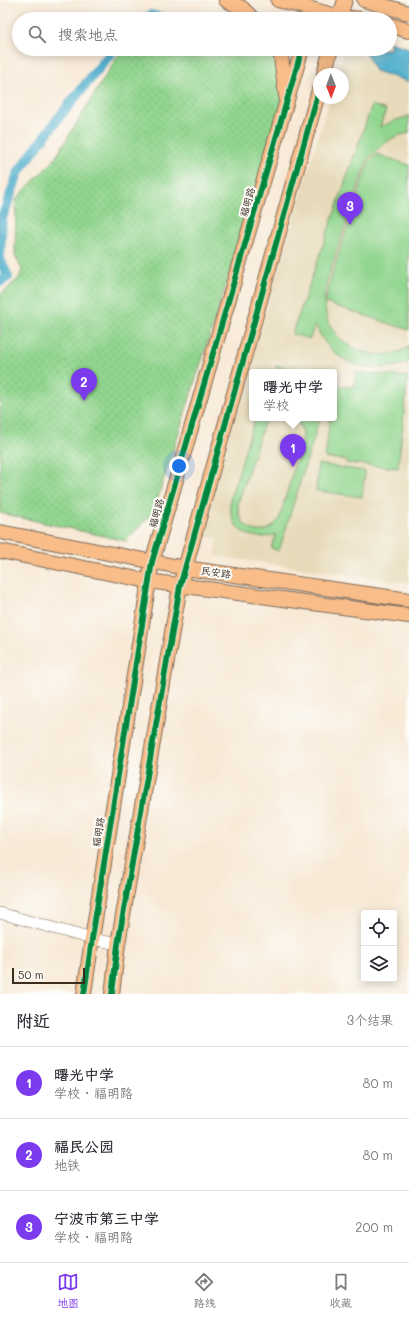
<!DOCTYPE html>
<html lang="zh">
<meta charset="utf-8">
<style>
body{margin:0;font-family:Mali,"LXGW WenKai TC",sans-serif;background:#f7f7f7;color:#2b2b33}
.controls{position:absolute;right:12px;bottom:12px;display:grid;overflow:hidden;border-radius:4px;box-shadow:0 2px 10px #0003}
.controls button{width:36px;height:36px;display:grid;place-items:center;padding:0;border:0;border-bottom:1px solid #e1e1e2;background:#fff;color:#2b2b33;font:20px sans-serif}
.compass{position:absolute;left:313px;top:68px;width:36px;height:36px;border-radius:50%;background:#fff;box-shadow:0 2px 10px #0003;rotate:179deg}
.scale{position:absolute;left:12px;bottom:10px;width:73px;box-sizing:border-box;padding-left:4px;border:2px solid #3b2a1e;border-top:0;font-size:11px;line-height:14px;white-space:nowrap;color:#3b2a1e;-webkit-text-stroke:3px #fdfcf7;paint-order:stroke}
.you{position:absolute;left:179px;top:466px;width:14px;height:14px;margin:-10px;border:3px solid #fff;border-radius:50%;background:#1a73e8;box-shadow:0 0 0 6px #1a73e833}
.badge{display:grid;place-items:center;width:26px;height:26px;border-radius:50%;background:#7c3aed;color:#fff;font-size:13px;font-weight:700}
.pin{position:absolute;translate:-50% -33px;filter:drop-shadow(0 1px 2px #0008)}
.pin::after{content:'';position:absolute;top:21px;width:14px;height:12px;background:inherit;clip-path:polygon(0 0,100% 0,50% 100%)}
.popup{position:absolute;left:249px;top:369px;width:88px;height:52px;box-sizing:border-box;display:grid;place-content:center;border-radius:4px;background:#fff;filter:drop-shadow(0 1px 3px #0005);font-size:13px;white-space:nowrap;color:#7c7c81}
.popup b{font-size:15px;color:#2b2b33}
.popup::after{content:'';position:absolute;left:50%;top:100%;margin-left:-8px;border:8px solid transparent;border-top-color:#fff}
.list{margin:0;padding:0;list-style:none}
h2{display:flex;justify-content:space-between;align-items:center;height:52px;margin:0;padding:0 16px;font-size:17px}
h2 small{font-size:13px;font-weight:400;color:#7c7c81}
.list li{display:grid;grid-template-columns:26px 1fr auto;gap:12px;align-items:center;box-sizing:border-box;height:72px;padding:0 16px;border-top:1px solid #e1e1e2}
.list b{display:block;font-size:15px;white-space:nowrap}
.list p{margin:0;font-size:13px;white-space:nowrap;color:#7c7c81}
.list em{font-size:13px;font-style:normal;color:#7c7c81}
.icon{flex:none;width:22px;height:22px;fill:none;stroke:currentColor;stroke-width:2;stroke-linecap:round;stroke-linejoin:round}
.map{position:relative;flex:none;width:409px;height:994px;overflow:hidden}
.search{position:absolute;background:#fff;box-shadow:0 2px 10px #0003;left:12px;right:12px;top:12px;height:44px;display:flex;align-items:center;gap:10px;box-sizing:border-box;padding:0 14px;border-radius:22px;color:#7c7c81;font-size:15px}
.sheet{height:268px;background:#fff}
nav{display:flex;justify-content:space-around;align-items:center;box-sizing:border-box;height:56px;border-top:1px solid #e1e1e2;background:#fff;font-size:11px;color:#7c7c81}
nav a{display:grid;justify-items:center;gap:2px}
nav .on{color:#7c3aed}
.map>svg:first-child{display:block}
</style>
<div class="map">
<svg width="409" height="994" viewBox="0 0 409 994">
<defs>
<pattern id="park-dots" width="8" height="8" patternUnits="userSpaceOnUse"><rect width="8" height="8" fill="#91d58e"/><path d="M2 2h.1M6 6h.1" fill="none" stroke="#7eb77a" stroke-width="1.8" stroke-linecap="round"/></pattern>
</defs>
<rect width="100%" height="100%" fill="#fdfcf7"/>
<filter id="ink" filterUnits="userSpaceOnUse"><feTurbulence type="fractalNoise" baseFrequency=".025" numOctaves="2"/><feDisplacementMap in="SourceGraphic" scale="8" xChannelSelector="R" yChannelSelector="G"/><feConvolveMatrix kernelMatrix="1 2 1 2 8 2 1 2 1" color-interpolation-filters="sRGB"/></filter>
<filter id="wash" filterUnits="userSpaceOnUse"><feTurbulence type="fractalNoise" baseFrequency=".012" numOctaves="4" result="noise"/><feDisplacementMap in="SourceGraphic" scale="16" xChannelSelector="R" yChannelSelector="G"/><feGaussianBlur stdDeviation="0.9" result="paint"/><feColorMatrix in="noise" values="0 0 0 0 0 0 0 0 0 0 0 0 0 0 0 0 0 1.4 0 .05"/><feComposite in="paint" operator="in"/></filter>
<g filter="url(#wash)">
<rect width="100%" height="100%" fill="#f8e9d6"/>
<path fill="#e7daba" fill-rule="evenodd" d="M344,51L409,75V583L215,556L217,538L200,537L253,352L330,98H343V74H337ZM252,372H334V418H252Z"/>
<path fill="url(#park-dots)" stroke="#668056" d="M122,49H277L285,101L153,513L126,541L0,513V295L19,278L22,270L15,255L16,199L54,160Z"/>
<path fill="#91d58e" stroke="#668056" d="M372,105L386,110L380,127L393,121L409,116V133C390,136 377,148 366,163L326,284C324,296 324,309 328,321C341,351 381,364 409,347V362C382,373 346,369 327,345C322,339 318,331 315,324L310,339L292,334Z
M377,154L409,165V330L326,303L328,287L368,163Z
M277,365L298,372H275Z
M356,372L408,377L398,468L346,463V460L325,458L330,418H334V386L354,387Z
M256,418H270L264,423L238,504C237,530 265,542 279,519L303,438C303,430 300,423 293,418H320L279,551L271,548L276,534C267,538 258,538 249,535C237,531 230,518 230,506C229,496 235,484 238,474C244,455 248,436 256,418Z
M318,464L365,471L362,497L316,491Z"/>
<path fill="#4aabc9" stroke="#426a74" d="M390,42L409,48V82L375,71L364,49H390Z"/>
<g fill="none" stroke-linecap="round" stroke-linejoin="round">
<path stroke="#4aabc9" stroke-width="10" d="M144,19L151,15L167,19
M0,255L2,218L19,171L57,120L114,49
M0,259L8,277L0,282"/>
</g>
</g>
<g filter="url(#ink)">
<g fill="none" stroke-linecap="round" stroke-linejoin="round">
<g stroke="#7d6d5e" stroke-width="12">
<path id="minor" d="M0,913L92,939L118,944"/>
</g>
<g stroke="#7d6d5e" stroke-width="16">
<path id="major" d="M226,0L242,8L253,19
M278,0L340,17L362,19
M364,0L409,13
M339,19L345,0
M390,25L409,31
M280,49L286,96
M324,74L331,49
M0,532L185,568L409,600
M0,551L148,581L409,616
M84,994L92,939L152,562L302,49
M112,994L118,944L180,586L319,90"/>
</g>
<use href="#minor" stroke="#fff" stroke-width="11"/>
<use href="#major" stroke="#f8bd89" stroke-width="14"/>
<g stroke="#fdfcf7" stroke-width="8">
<path id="cycleway" d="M84,994L92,939L152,562L302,49
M112,994L118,944L180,586L319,90"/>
</g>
<use href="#cycleway" stroke="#00873e" stroke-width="6"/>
</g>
</g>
<g text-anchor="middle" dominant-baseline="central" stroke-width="4" stroke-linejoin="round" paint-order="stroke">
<g font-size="10" fill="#3b2a1e" stroke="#fdfcf7">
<text transform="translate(247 202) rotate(-74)">福明路</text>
<text transform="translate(156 513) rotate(-74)">福明路</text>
<text transform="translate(216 572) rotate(8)">民安路</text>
<text transform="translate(98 832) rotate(-81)">福明路</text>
</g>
</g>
</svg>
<div class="controls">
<button><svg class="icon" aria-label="locate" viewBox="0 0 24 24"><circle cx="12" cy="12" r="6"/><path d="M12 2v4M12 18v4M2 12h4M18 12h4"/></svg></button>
<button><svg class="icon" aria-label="layers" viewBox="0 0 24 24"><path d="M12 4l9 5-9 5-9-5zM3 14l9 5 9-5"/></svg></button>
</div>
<svg class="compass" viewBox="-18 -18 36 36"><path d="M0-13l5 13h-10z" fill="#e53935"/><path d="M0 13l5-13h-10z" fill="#7c7c81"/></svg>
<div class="scale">50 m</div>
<div class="you"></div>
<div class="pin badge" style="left:293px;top:467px">1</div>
<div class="popup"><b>曙光中学</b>学校</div>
<div class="pin badge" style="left:84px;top:401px">2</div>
<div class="pin badge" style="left:350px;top:225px">3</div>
<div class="search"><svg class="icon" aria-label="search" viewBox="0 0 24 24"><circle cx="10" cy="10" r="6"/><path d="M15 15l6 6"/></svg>搜索地点</div>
</div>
<section class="sheet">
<h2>附近<small>3个结果</small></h2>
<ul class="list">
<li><span class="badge">1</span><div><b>曙光中学</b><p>学校 · 福明路</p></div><em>80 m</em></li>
<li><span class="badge">2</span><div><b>福民公园</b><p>地铁</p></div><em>80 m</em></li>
<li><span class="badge">3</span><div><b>宁波市第三中学</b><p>学校 · 福明路</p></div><em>200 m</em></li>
</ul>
</section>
<nav>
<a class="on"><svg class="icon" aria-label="map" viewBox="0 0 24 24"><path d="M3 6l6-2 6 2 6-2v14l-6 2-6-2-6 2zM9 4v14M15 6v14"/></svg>地图</a>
<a><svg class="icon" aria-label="directions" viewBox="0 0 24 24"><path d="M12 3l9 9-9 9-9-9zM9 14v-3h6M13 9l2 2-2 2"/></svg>路线</a>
<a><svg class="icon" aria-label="saved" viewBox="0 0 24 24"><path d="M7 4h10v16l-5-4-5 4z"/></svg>收藏</a>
</nav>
